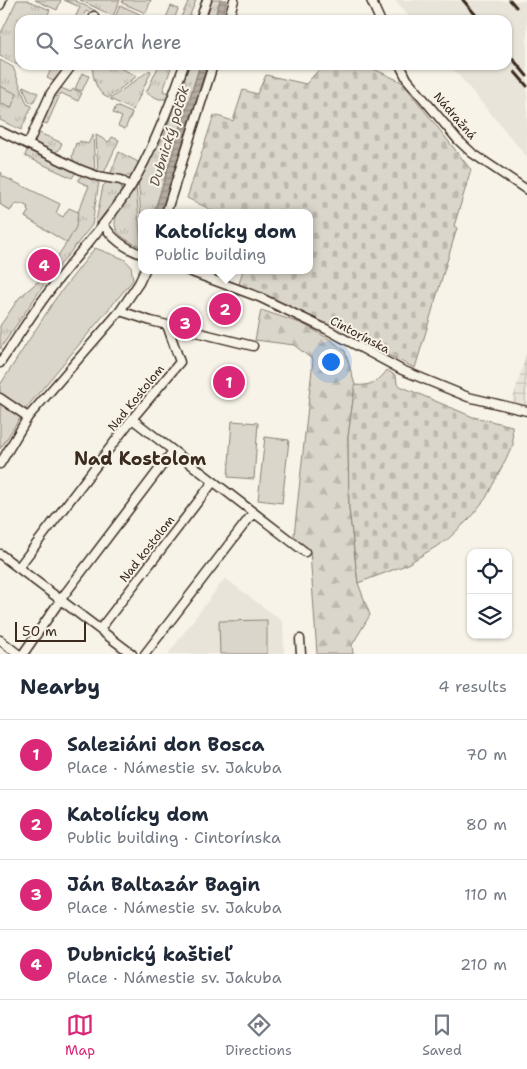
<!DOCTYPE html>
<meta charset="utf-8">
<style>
body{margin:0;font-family:"Shantell Sans",sans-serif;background:#f6f6f7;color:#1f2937}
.controls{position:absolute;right:15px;bottom:15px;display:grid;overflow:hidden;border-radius:10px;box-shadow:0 1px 4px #0004}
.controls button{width:45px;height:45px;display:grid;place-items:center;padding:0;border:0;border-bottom:1px solid #e0e1e3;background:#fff;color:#1f2937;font:25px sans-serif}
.scale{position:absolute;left:15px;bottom:12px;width:71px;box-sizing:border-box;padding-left:5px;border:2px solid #3b2a1e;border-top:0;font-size:14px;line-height:18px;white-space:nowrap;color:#3b2a1e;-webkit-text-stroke:4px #f7f3e8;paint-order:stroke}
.you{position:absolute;left:330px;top:361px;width:18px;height:18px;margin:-12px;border:4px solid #fff;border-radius:50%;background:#1a73e8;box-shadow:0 0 0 8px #1a73e833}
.badge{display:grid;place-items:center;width:32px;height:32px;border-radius:50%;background:#db2777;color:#fff;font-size:16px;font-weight:700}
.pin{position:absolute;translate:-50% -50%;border:2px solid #fff;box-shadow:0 1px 5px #0006}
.popup{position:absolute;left:138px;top:209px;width:175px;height:65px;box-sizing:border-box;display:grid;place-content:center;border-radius:10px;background:#fff;filter:drop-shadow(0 1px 4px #0005);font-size:16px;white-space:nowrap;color:#747a83}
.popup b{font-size:19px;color:#1f2937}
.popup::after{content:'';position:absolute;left:50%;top:100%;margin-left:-10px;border:10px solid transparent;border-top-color:#fff}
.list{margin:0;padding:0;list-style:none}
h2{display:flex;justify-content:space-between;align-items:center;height:65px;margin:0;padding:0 20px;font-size:21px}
h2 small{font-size:16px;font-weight:400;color:#747a83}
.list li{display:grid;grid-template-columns:32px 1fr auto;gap:15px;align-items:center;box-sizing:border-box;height:70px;padding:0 20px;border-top:1px solid #e0e1e3}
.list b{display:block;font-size:19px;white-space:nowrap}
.list p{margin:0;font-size:16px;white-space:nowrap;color:#747a83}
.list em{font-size:16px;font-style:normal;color:#747a83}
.icon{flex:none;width:28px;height:28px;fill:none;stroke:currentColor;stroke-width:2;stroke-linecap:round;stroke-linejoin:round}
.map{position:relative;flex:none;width:527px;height:654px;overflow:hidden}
.search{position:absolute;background:#fff;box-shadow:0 1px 4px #0004;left:15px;right:15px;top:15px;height:55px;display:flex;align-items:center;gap:12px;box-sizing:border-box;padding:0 18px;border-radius:15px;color:#747a83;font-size:19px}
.sheet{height:345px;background:#fff}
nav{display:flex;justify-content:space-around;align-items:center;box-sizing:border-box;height:70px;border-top:1px solid #e0e1e3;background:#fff;font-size:14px;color:#747a83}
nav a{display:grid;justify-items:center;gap:2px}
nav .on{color:#db2777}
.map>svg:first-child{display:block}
</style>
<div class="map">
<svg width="527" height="654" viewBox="0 0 527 654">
<defs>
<pattern id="industrial-grid" width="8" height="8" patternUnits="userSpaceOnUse" patternTransform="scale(1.25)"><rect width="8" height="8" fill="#e9e4d9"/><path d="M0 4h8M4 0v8" fill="none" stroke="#c9c4ba"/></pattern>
<pattern id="grass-tufts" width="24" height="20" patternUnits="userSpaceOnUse" patternTransform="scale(1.25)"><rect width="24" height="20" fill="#dbd6cb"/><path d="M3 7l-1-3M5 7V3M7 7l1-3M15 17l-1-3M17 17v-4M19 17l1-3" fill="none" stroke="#bdb8ae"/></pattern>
<pattern id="forest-firs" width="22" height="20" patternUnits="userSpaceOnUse" patternTransform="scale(1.25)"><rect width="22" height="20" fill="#dbd6cb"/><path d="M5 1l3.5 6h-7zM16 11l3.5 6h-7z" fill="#bdb8ae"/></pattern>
<pattern id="cemetery-stones" width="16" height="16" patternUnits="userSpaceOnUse" patternTransform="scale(1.25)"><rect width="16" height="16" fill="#dbd6cb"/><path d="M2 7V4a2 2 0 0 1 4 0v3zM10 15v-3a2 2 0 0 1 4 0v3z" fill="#bdb8ae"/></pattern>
<pattern id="water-rules" width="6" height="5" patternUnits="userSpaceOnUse" patternTransform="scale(1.25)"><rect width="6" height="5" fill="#b4aca0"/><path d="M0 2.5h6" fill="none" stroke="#948c82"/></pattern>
</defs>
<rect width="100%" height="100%" fill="#f7f3e8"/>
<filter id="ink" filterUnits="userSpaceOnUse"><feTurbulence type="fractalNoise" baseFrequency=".02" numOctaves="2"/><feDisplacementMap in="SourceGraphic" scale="10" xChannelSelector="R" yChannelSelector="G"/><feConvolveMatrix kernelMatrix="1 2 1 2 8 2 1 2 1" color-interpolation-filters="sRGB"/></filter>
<g filter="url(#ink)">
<path fill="#e9e4d9" d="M395,0L527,1V157L450,65H507V20H412Z
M225,578L283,622L284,654H168Z"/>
<path fill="url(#industrial-grid)" d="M527,351V405L512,402Z"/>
<path fill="url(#grass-tufts)" stroke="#8b8074" d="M17,0H27L50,10L45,20H20V65H23L22,67L0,56V35Z
M35,0H61L57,10Z
M64,0H74L96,11L94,15L86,11L81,20L75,18L80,7Z
M80,0H120L113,16Z
M123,0H151L146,13L122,3Z
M189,0H196L188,20L181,17Z
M212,0H220L214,20H205Z
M120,5L144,16L142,20H114Z
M171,6L178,9L174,20H165Z
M0,60L13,67L27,104L32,106L21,130L0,120Z
M53,65H58L65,68L53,81L47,78Z
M93,65H121L120,68L137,76L108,98C97,94 91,75 93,65Z
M159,65H172L163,91L170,94L166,99H159L146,93Z
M189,65H200L154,213H141V218L138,177L163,138Z
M150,70L151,72L133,110L110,99Z
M82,73L89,76L82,91L75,89Z
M23,86L38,93L33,103L29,102Z
M61,88L71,92L73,89L82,93L78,101L61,93L60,95L55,93Z
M53,95L59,97L47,124L41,122Z
M116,106L132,113L125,129L118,126L122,117L113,113Z
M37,132L62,143L59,150L53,153L36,143L34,138Z
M93,134L95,172L74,162L72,156L76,143L78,144L80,141L88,144Z
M96,135L109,142L112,137L119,140L103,175L98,172Z
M27,150L76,172L72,178L25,156Z
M119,152L138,162V164L132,176L110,175Z
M82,174L99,182L92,225L52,275L48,271L67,242L25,217L29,211L27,209L28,207L23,204H15L10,211L0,204V194L21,199L51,223L72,219L78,212L89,186L78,181Z
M107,182L119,183L121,185L122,190L95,226L103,186Z
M136,186L141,247C99,229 116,215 136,186Z
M42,278L45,283L0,349V326L19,298Z"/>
<path fill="url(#forest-firs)" stroke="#8b8074" d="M261,310L303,324L331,340L345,351L355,385L348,437L349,508L358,583L370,615L352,645L353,654H317L310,552L294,536L313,360L294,345L255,340Z"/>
<path fill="url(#cemetery-stones)" stroke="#8b8074" d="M323,65H365L402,82L471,170L454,226L457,228L415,368L260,293L239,284L243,270H309V213H218L187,198L214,115L233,121L243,90L257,94L266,75L306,84Z
M387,370L396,376L397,384L400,386L473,417L512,426L513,445L486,498L469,519L447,540L406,565L358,583L349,508L348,437L355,385C369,387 380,381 387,370Z"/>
<path fill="#dbd6cb" stroke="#8b8074" d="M0,86L17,94L11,108L0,103Z
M0,172L2,173V176L60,204L56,213L63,217L69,208L78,212L76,227L67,243L25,217L29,211L27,209L28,207L23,204H15L10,211L0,204Z
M95,248L124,259L131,266L133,280L27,407L0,449V385L56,298Z
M232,421L258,423L254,479L228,477Z
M265,437L289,440L282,503L258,500Z
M267,620V654H220L219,621Z"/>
<path fill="url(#water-rules)" stroke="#84786c" d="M220,0H227L221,20H214Z
M200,65H207L161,213H154Z"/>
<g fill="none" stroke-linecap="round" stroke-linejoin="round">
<g stroke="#3b2a1e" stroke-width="11">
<path id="minor" d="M371,0L380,20
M0,5L2,0
M93,20L94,16
M200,20L207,0
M228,20L234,0
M400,65L407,79L458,140L472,153L527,190
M0,131L81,170L97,176L121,180L130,186
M28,144L51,93L72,65
M166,213L213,65
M104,225C113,240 125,248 141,254
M186,270L259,297L326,329L402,370L468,397L527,411
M120,311L151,321L253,346
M0,363C18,337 34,310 54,285C79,252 108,222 131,186C153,150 170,105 184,65
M0,398L28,417
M132,419L305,552
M0,464L28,417L120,311L139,283L145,270
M0,554L132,654
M18,568L132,419L180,362L167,325
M100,629L213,482
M300,639L301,654
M0,640L18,654
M23,654L61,599L173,451
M145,654L253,513"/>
</g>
<use href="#minor" stroke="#f7f3e8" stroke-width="8"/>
<path stroke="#3b2a1e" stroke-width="3" d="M463,0L480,20
M510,0L516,7
M507,52L527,76
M515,72L527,86"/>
</g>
</g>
<g text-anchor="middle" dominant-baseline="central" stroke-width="4" stroke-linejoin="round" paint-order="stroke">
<g font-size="12" fill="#3b2a1e" stroke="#f7f3e8">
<text transform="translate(455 116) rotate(49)">Nádražná</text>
<text transform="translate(360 335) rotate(28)">Cintorínska</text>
<text transform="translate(136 398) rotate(-51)">Nad Kostolom</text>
<text transform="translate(147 549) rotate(-52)">Nad kostolom</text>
</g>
<g font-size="14" font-style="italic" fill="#5f5145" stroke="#f7f3e8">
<text transform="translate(169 136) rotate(-73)">Dubnický potok</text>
</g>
<g font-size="18" font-weight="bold" fill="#3b2a1e" stroke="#f7f3e8">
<text x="140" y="459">Nad Kostolom</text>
</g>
</g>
</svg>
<div class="controls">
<button><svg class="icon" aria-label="locate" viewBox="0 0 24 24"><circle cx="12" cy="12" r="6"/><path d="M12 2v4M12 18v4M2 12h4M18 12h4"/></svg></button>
<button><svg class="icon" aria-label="layers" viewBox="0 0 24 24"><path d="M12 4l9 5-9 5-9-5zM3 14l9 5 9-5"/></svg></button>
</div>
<div class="scale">50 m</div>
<div class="you"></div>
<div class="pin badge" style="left:229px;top:382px">1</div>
<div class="pin badge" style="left:225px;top:309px">2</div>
<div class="popup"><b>Katolícky dom</b>Public building</div>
<div class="pin badge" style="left:185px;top:323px">3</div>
<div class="pin badge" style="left:44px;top:265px">4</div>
<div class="search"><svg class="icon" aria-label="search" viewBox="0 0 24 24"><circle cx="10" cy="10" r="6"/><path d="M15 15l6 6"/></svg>Search here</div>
</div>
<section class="sheet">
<h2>Nearby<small>4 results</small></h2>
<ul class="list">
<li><span class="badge">1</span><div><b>Saleziáni don Bosca</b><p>Place · Námestie sv. Jakuba</p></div><em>70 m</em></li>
<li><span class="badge">2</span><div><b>Katolícky dom</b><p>Public building · Cintorínska</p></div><em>80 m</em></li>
<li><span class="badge">3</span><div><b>Ján Baltazár Bagin</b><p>Place · Námestie sv. Jakuba</p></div><em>110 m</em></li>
<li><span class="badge">4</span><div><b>Dubnický kaštieľ</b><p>Place · Námestie sv. Jakuba</p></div><em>210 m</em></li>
</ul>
</section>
<nav>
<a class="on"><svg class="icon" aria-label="map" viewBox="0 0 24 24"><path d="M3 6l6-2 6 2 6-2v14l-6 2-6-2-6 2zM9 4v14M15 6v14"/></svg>Map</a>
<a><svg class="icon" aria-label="directions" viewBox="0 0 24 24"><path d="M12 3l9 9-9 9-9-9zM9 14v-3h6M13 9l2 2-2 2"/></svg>Directions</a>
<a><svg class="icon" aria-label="saved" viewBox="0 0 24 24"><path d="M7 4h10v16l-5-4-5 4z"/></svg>Saved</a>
</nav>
